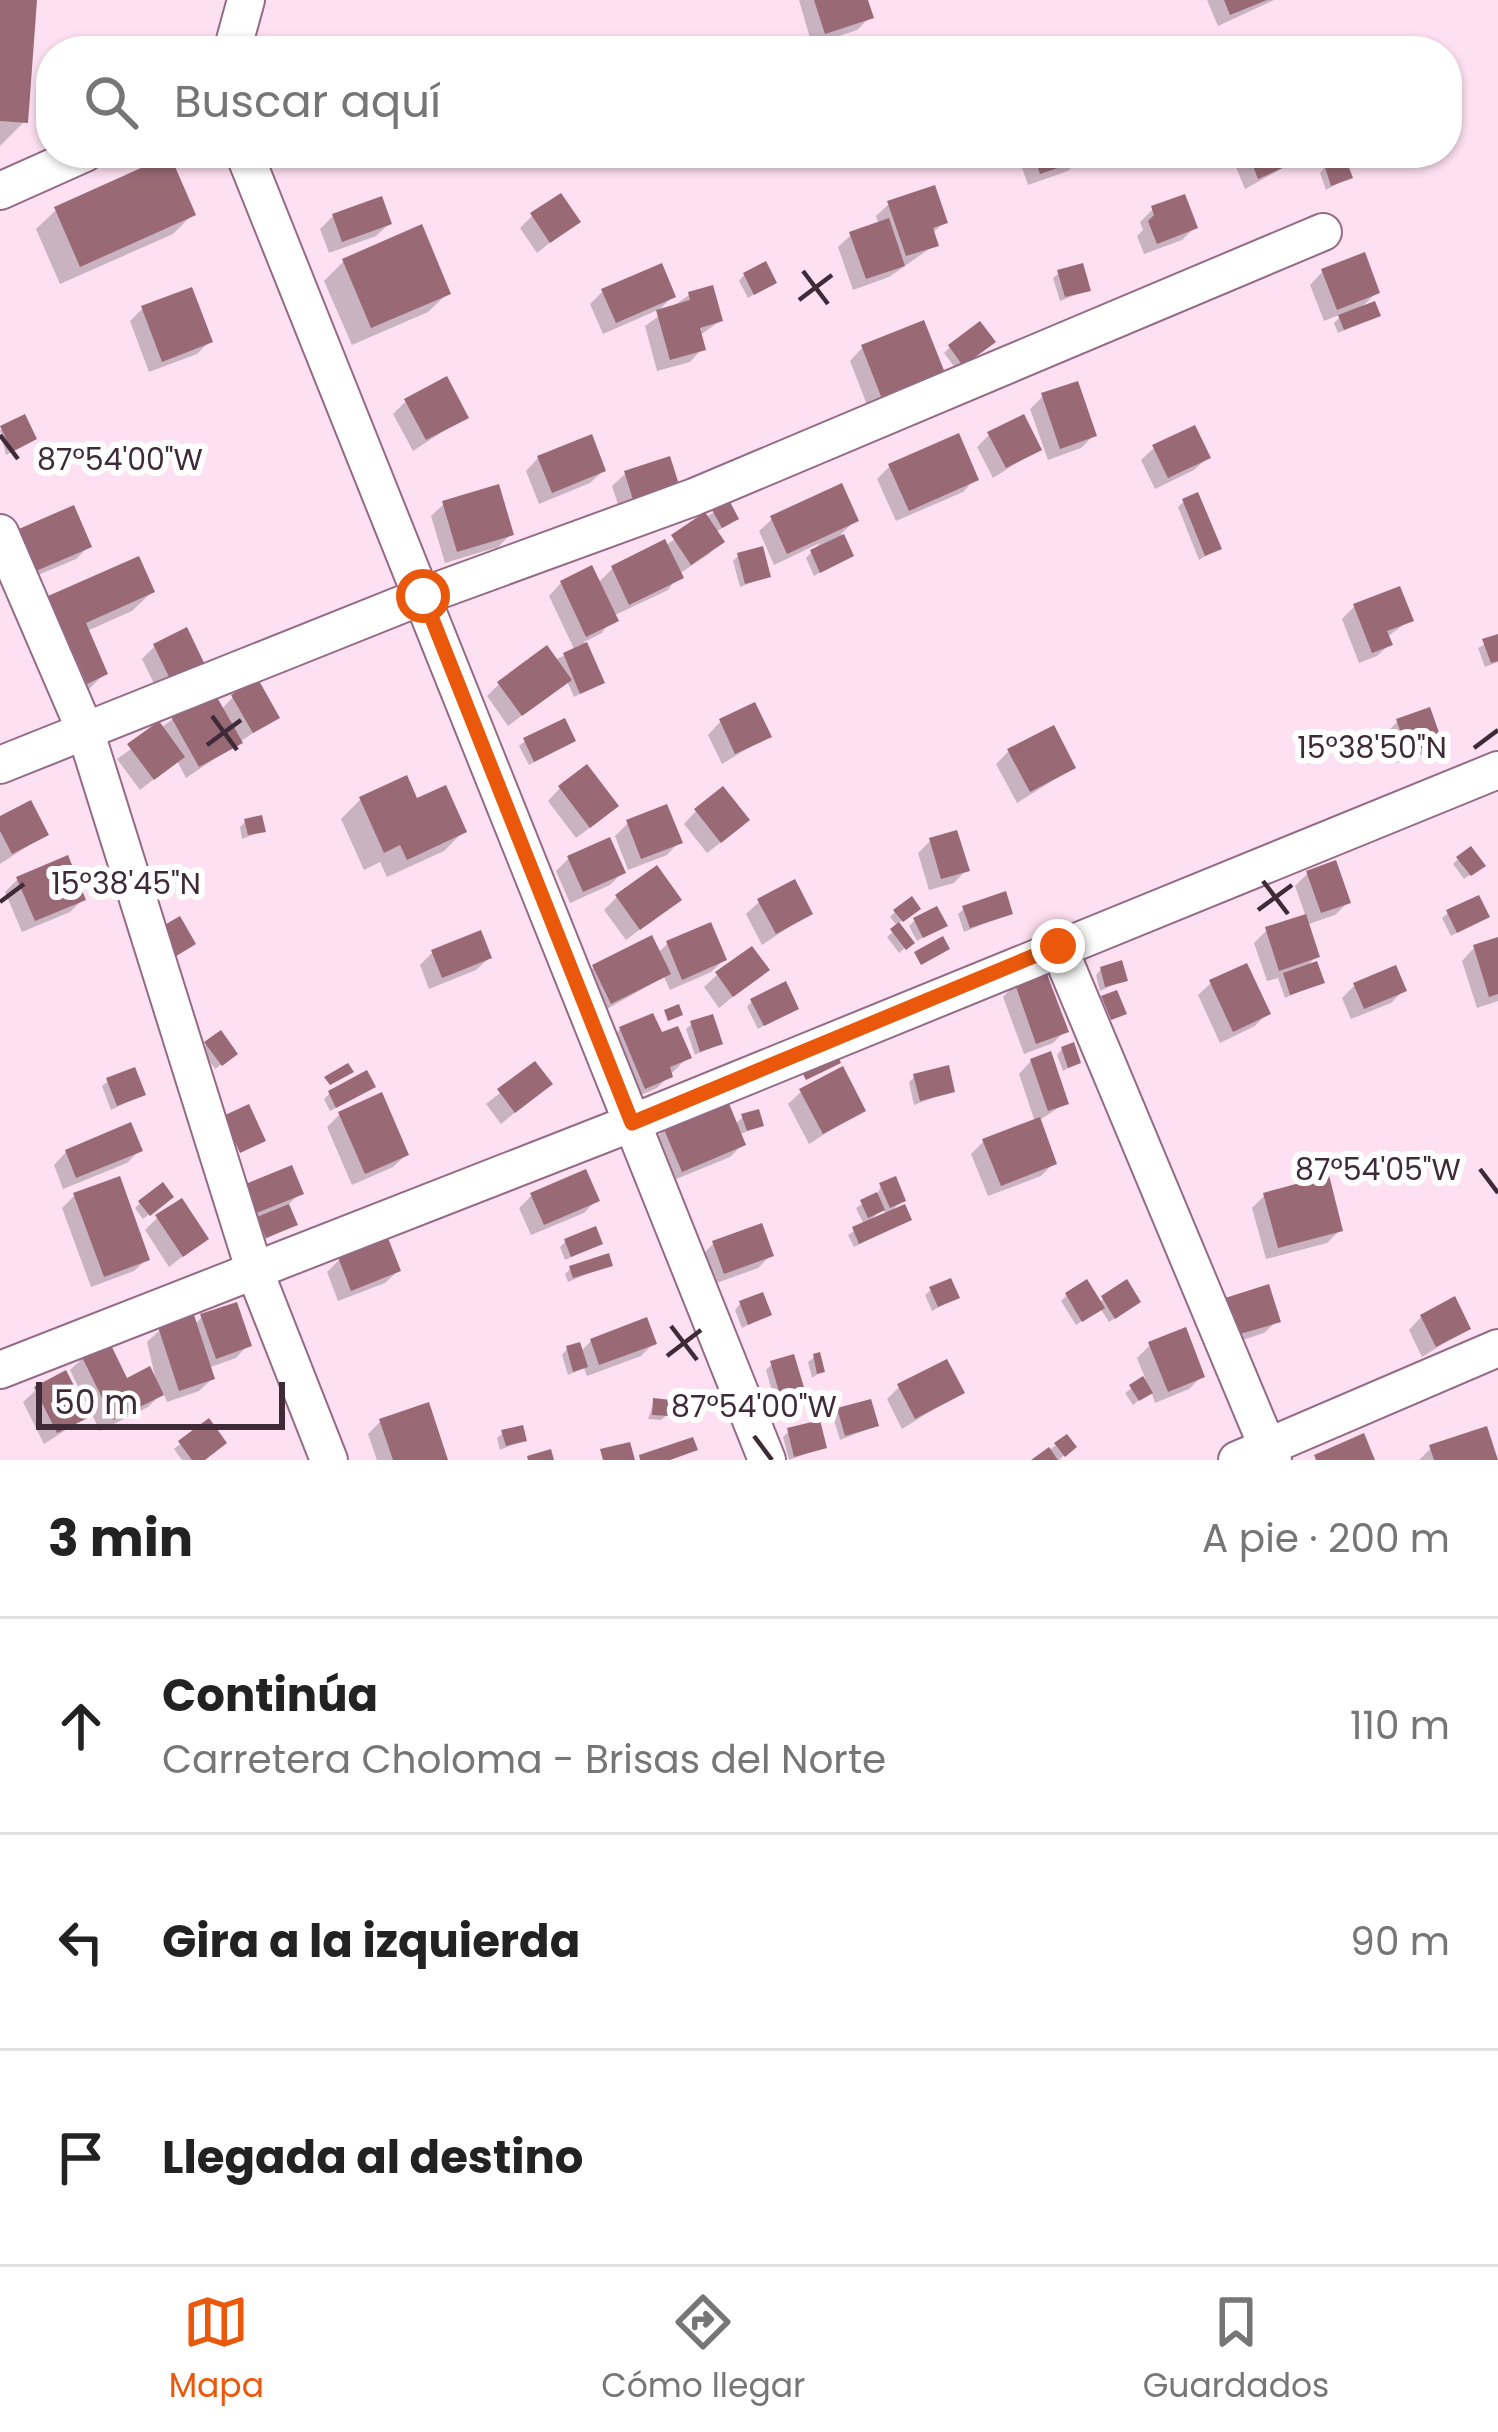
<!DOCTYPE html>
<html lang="es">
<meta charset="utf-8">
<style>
body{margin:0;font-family:Poppins,sans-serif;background:#f2f2f2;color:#222}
.scale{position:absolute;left:36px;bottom:30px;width:249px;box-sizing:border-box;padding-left:12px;border:6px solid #3e2b37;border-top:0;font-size:33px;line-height:42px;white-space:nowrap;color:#3e2b37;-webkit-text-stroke:9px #fff;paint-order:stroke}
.stop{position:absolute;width:36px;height:36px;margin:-27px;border:9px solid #ea580c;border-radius:50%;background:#fff}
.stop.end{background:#ea580c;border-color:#fff;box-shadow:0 3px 12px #0008}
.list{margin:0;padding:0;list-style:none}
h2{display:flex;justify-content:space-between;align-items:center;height:156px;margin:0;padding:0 48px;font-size:51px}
h2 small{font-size:39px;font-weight:400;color:#767676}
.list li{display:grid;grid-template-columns:78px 1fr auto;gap:36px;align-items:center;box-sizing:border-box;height:216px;padding:0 48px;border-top:3px solid #e0e0e0}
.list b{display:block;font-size:45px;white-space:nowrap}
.list p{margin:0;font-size:39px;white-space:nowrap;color:#767676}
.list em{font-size:39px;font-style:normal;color:#767676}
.icon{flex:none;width:66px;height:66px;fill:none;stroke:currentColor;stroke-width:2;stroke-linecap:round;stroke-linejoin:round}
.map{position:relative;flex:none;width:1498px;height:1460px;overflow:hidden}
.search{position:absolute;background:#fff;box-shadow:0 3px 9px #0004;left:36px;right:36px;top:36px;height:132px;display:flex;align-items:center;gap:30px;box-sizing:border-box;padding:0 42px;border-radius:48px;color:#767676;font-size:45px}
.sheet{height:804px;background:#fff}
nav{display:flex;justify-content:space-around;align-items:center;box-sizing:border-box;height:168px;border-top:3px solid #e0e0e0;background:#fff;font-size:33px;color:#767676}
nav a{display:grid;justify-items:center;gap:6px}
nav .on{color:#ea580c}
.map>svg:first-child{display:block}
</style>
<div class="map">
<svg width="1498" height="1460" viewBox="0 0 1498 1460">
<rect width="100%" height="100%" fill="#fde0f1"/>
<path fill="#0003" fill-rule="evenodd" d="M0,0H34L25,121L0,146Z
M864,0L870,17L857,30L812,45L799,0Z
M1207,0H1274L1218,26Z
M1017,153H1079L1081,158L1068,171L1028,185Z
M1104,153H1133L1109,165Z
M1230,153H1310L1245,189Z
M1325,167L1350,177L1326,190L1320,173Z
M889,204L944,222L932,234L935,245L889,277L853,290L838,247L851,235L879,225L876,216Z
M1153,209L1195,227L1182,240L1144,254L1137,236L1143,230L1140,222Z
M56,210L193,214L173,234L60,284L36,229Z
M333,216L389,224L376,236L329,253L320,229Z
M532,216L577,221L537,253L520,228Z
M344,261L448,293L428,312L352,345L324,281Z
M1322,272L1377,292L1359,310L1377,316L1338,333L1334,323L1344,313L1324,321L1310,285Z
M1059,273L1088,290L1060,301L1053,278Z
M744,275L774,283L748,298L739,281Z
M602,292L673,296L660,309L603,334L590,304Z
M689,295L720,321L699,336L702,349L690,362L657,371L645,326Z
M143,308L209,342L197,354L149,372L130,321Z
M992,342L956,369L944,353L950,347Z
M862,348L942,373L869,410L850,361Z
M1043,396L1094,435L1081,448L1048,460L1030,409Z
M406,401L465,417L413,451L393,414Z
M23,418L34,439L6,455L0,430Z
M989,435L1038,449L993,478L977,447Z
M1154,448L1207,458L1194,470L1155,489L1141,460Z
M538,458L603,471L590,483L539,504L526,471Z
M668,460L622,517L612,486L625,474Z
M890,466L975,479L963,492L896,521L877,479Z
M1183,502L1218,548L1199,560L1178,507Z
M444,504L511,534L498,547L445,563L431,516Z
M714,512L730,524L715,532L721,541L709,554L679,574L668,590L613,616L602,633L584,642L601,683L574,697L567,681L508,726L487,696L499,684L575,651L549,596L561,583L597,584L612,569L665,546Z
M772,519L856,520L841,534L851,555L814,576L806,558L820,543L774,565L759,531Z
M88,547L76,559L10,587L0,564Z
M739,555L768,576L740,587L733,561Z
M152,592L132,611L87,631L105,673L85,693L30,618L50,599Z
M1355,606L1410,620L1387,637L1390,644L1377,656L1359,663L1342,619Z
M1498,637V662L1485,667L1478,648Z
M155,646L189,679L159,694L142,659Z
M233,697L277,717L186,778L177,761L140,790L117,759L173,719L221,710Z
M720,722L768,736L722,764L708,735Z
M1397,722L1438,740L1426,753L1395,763L1385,734Z
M525,741H573L529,765L519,746Z
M1008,752L1073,768L1017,803L996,764Z
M560,788L603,818L576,838L548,801Z
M361,799L416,802L464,831L444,851L387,877L380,862L364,870L341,819Z
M696,811L734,832L707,853L684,824Z
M0,819L45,835L0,864Z
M245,822L263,831L242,839L240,827Z
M628,823L679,842L667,855L628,870L615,836Z
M931,840L966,870L954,883L929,890L918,853Z
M568,859L622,873L610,885L570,903L556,871Z
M1458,859L1476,871L1464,879L1453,864Z
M1308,873L1348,902L1335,915L1306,925L1316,957L1304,969L1321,982L1285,998L1278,978L1267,981L1254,943L1267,930L1306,917L1295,886Z
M18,879L83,899L70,912L22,932L5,892Z
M617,897L678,900L626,940L604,910Z
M759,902L810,913L762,945L746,914Z
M964,909L1010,913L964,932L958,914Z
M895,912L912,914L897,924L911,943L899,953L887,937L898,927L890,917Z
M1448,913L1486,916L1451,936L1442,918Z
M914,921L944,925L917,941L909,926Z
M1498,940V1001L1477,1008L1462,961L1474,948Z
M668,943L724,960L711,972L670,990L664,977L598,1014L581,980L594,967L658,953Z
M432,953L489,958L476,970L429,989L420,965Z
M1101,969L1124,980L1100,991L1096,975Z
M766,970L719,1008L704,987L717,975Z
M1211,983L1267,1013L1255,1026L1220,1043L1198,995Z
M1015,984L1065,1031L1053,1043L1024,1054L1003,997Z
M1355,985L1404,990L1391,1003L1351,1019L1342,998Z
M752,1001L796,1008L758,1029L747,1007Z
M692,1024L719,1043L695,1055L686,1029Z
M620,1029L660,1036L688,1057L657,1088L632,1099L608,1042Z
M206,1044L229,1059L215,1069L201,1049Z
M1062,1049L1078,1063L1063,1071L1057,1055Z
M1031,1061L1066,1103L1038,1121L1054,1163L1041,1176L988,1196L971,1154L984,1141L1035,1122L1019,1074Z
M535,1065L549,1084L501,1124L486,1104Z
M914,1077L952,1091L914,1105L909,1082Z
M108,1081L143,1094L111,1110L102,1086Z
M367,1091L330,1111L324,1099L329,1094Z
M801,1092L862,1110L809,1144L788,1104Z
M340,1114L406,1155L393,1167L352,1185L327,1127Z
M743,1117L760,1125L739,1135L742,1145L730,1157L669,1182L652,1142L665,1129L734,1125Z
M140,1150L127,1163L63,1189L54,1165L66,1152Z
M881,1186L902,1200L888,1215L909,1219L854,1247L848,1235L864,1225L856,1208L877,1195ZM883,1208L886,1216L868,1223Z
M300,1193L287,1206L295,1224L260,1242L232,1200Z
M532,1195L596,1200L584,1213L531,1235L519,1208Z
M1265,1195L1340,1230L1327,1243L1266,1259L1252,1208Z
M74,1196L147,1259L134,1271L91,1287L62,1208Z
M165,1202L143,1219L135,1208L140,1203Z
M157,1218L205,1239L169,1267L145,1230Z
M565,1242L600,1243L565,1260L560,1247Z
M714,1243L771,1255L758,1268L711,1285L701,1256Z
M340,1259L398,1271L385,1283L338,1301L327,1272Z
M609,1265L568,1282L565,1274L571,1268Z
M1126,1283L1132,1307L1109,1322L1100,1308L1076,1325L1061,1301L1067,1295L1098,1303Z
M931,1290L957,1297L932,1311L925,1295Z
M740,1304L768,1314L742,1328L735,1310Z
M1211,1314L1277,1321L1264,1333L1221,1347Z
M202,1317L248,1345L236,1358L208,1368L212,1379L199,1391L167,1402L163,1392L148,1407L100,1431L70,1370L83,1358L125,1382L158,1389L147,1342L160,1330L194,1325Z
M1421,1317L1468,1328L1422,1357L1409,1330Z
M591,1341L654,1343L641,1356L587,1376L584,1368L568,1375L562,1355L567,1349L580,1352Z
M1150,1345L1202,1376L1189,1389L1155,1403L1151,1391L1133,1405L1125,1393L1145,1378L1137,1358Z
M814,1357L822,1371L812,1378L808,1362Z
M772,1364L802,1394L797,1399L776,1405L766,1370Z
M899,1387L961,1392L902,1429L887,1399Z
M36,1390L86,1417L44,1444L23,1402Z
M654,1402L667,1415L661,1420L648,1419Z
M839,1411L876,1426L840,1440L833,1417Z
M381,1421L445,1460H377L368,1434Z
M208,1422L202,1460H182L174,1449Z
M789,1431L824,1447L789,1460L783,1437Z
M503,1433L524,1440L500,1450L497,1438Z
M1056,1445L1073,1447L1059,1460H1036Z
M1431,1448L1495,1460H1419Z"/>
<path fill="#996976" d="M0,0H37L28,123L0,121Z
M814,0H868L874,18L825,34Z
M1224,0H1267L1230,15Z
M345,36L349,51H288V49Z
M766,37L772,51H737Z
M1033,153H1082L1084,159L1040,174Z
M1248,153H1284L1289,165L1258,179Z
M170,155L196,215L80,267L54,207Z
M1345,157L1353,178L1331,186L1324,164Z
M935,185L948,223L933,228L939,246L906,256L887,201Z
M561,193L581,222L550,243L530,213Z
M1185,194L1198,228L1157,244L1148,221L1154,215L1151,206Z
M382,196L392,224L342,242L332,214Z
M889,218L905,266L866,279L849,232Z
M422,224L451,294L371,328L342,259Z
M1365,252L1380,293L1337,310L1321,269Z
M766,261L777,283L754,295L743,273Z
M662,263L676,297L616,323L601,289Z
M1083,263L1091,291L1065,297L1057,270Z
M713,285L723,321L700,328L706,350L670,360L656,310L690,300L688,292Z
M192,287L213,342L162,362L141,306Z
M1375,301L1381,316L1344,330L1338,315Z
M924,320L945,373L882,399L861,345Z
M980,321L996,342L963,366L948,345Z
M447,376L469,418L426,440L404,399Z
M1078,381L1097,436L1060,449L1041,393Z
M25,414L37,439L12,452L0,426Z
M1024,414L1042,450L1006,468L987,432Z
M1195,425L1211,458L1168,478L1152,445Z
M959,433L979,480L909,511L888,464Z
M592,434L606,471L552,493L537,456Z
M670,456L681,491L635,506L624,471Z
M842,483L859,521L787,554L770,516Z
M499,484L514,535L457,552L442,501Z
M1198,492L1222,549L1205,556L1182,499Z
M729,500L739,519L722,528L712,510Z
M74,505L92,547L22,577L5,535Z
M705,512L725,542L691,565L671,535Z
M844,534L854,556L820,573L810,550Z
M665,539L684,578L629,605L611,566Z
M763,546L771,577L745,584L737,553Z
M139,556L155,592L86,623L108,674L87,684L48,596Z
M592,565L619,621L586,637L560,581Z
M1400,586L1414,621L1387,631L1393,645L1372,653L1353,604Z
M187,627L206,667L172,683L153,644Z
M1498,634V661L1491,663L1482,639Z
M587,642L605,683L580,694L563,653Z
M547,645L572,680L522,716L497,682Z
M258,679L280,718L253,733L231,695Z
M214,692L243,743L199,767L171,717Z
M755,702L772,737L735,754L719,719Z
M1430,707L1442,741L1408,753L1396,719Z
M565,718L576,741L534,762L523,738Z
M159,721L185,757L154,780L127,744Z
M1054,725L1076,768L1030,792L1007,749Z
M587,764L619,806L590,828L558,786Z
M407,775L417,798L446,785L467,832L407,860L400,845L384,853L359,797Z
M723,786L750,820L721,843L694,809Z
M31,800L49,835L12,854L0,831V816Z
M667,804L683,843L641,859L626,820Z
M262,815L266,832L248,835L244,819Z
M957,830L970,871L941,879L929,838Z
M610,837L626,873L583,892L567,856Z
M1471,846L1486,866L1471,876L1456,857Z
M68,855L86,900L35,921L16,877Z
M1336,860L1351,903L1321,913L1306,871Z
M657,865L682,900L640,930L615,895Z
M795,879L813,914L776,934L757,899Z
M1006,891L1013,914L970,928L962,906Z
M1479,895L1490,917L1457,933L1446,910Z
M912,896L921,909L903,922L893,910Z
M937,906L948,926L923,938L913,918Z
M1306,914L1320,957L1279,971L1265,927Z
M180,916L196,944L173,958L156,930Z
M711,922L727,960L682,980L666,941Z
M899,922L915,943L906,950L890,929Z
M481,930L492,958L442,978L431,950Z
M652,935L671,974L611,1004L592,965Z
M943,936L950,949L921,965L914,952Z
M1498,937V994L1489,997L1473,945Z
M752,946L770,970L733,997L715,972Z
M1122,960L1128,981L1105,987L1100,967Z
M1317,961L1325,983L1290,995L1283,973Z
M1247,963L1271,1014L1233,1032L1209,980Z
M1396,965L1407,991L1364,1009L1353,983Z
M1045,969L1069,1032L1036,1044L1014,981Z
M786,981L799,1009L764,1026L750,999Z
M1117,990L1127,1014L1111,1020L1101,996Z
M679,1004L683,1015L668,1021L664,1010Z
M653,1013L662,1032L678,1026L692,1058L670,1067L673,1077L645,1089L619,1027Z
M713,1014L723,1044L700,1052L690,1021Z
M221,1030L238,1054L222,1066L204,1042Z
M1074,1042L1081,1063L1068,1068L1061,1047Z
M834,1047L841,1063L806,1080L799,1066Z
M1051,1051L1069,1104L1048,1111L1030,1059Z
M535,1061L553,1084L515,1113L497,1089Z
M348,1063L354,1072L330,1085L324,1077Z
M949,1065L955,1092L920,1101L913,1074Z
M843,1066L866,1111L823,1134L799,1089Z
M135,1067L146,1095L117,1106L106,1078Z
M367,1070L376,1087L336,1108L328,1091Z
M382,1092L409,1155L365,1174L338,1112Z
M728,1101L746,1145L682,1172L663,1127Z
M249,1104L266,1141L240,1153L223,1116Z
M759,1109L764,1126L747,1131L741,1114Z
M1040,1117L1057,1164L1001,1186L982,1139Z
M131,1122L143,1151L76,1178L65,1150Z
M292,1165L304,1194L254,1214L243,1185Z
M586,1169L600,1201L544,1225L530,1193Z
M1329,1175L1343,1231L1278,1248L1263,1193Z
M120,1176L150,1260L104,1277L73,1193Z
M896,1176L906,1201L890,1208L879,1183Z
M163,1182L174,1197L150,1216L138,1201Z
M877,1192L885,1210L868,1218L860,1200Z
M182,1198L209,1239L183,1257L155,1215Z
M289,1204L298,1225L266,1238L257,1217Z
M905,1204L912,1220L859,1244L852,1227Z
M762,1223L774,1256L724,1274L712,1241Z
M596,1226L603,1244L571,1257L564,1239Z
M388,1238L401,1271L351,1291L338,1257Z
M609,1253L613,1266L573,1278L569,1266Z
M951,1278L960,1298L938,1307L929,1287Z
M1087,1279L1105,1308L1082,1322L1065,1293Z
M1127,1279L1141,1302L1115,1319L1101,1296Z
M1269,1284L1281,1322L1233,1336L1222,1299Z
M763,1292L772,1315L748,1325L739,1301Z
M1455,1296L1471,1329L1436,1347L1420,1315Z
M237,1302L252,1346L216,1359L200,1314Z
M194,1315L215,1379L179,1391L158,1327Z
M647,1317L657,1344L599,1365L590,1339Z
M1186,1327L1205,1377L1168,1392L1148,1342Z
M109,1341L127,1378L150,1366L164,1395L113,1420L81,1355Z
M580,1342L588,1367L573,1372L566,1346Z
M820,1352L825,1372L817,1374L813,1354Z
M794,1354L806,1394L782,1402L770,1361Z
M947,1359L965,1393L915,1419L897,1384Z
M66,1370L90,1417L57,1433L34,1387Z
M1143,1376L1153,1393L1139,1401L1129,1385Z
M653,1398L671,1400L670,1416L652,1415Z
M871,1399L879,1426L845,1436L837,1408Z
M429,1402L448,1460H393L379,1419Z
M209,1418L227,1443L205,1460H192L178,1441Z
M820,1420L827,1448L794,1457L787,1428Z
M523,1425L527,1441L506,1446L501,1430Z
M1487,1426L1498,1460H1434L1429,1445Z
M1364,1433L1375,1460H1316L1314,1455Z
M1067,1434L1077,1447L1065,1457L1054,1443Z
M693,1437L698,1450L670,1460H640L639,1455Z
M630,1442L635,1460H603L600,1449Z
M1049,1447L1058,1460H1031Z
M551,1449L554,1460H528L527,1456Z"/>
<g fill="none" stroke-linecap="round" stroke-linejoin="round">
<g stroke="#946a84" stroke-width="40">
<path id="minor" d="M232,51L246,0
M244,153L767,1460
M0,191L85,153
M0,533L85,730L255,1272L329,1460
M0,765L423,596L694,497L1323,232
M1058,946L1273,1460
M0,1370L632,1123L1498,770
M1237,1460L1498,1348"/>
</g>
<use href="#minor" stroke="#fff" stroke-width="36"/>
</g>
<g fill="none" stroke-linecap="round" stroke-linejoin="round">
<path stroke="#ea580c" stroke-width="15" d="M423,596L632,1123L1058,946"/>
</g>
<path fill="none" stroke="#3e2b37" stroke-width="4.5" d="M803,271L828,304M799,300L832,275M0,435L18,459M212,716L237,750M207,745L241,720M1474,748L1498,730M1263,881L1288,914M0,902L24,884M1258,910L1292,885M1480,1169L1498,1193M671,1326L697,1360M667,1356L701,1330M754,1436L772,1460"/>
<g font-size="30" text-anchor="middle" fill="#3e2b37" stroke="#fff" stroke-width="12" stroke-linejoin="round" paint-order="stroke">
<text x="120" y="470">87°54'00"W</text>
<text x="1372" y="758">15°38'50"N</text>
<text x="126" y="894">15°38'45"N</text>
<text x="1378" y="1180">87°54'05"W</text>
<text x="754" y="1417">87°54'00"W</text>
</g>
</svg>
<div class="scale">50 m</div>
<div class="stop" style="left:423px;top:596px"></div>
<div class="stop end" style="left:1058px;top:946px"></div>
<div class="search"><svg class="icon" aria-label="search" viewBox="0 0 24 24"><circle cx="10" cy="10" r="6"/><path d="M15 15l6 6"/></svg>Buscar aquí</div>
</div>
<section class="sheet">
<h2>3 min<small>A pie · 200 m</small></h2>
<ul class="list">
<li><svg class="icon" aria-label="ahead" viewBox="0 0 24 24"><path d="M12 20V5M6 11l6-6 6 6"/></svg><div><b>Continúa</b><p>Carretera Choloma - Brisas del Norte</p></div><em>110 m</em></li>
<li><svg class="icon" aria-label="left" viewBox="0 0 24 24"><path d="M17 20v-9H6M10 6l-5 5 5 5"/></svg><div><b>Gira a la izquierda</b></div><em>90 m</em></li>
<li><svg class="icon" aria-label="arrive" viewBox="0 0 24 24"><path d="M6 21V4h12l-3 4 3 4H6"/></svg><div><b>Llegada al destino</b></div></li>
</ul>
</section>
<nav>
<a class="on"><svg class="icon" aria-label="map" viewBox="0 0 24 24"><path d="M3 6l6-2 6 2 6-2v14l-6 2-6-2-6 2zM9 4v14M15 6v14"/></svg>Mapa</a>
<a><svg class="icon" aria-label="directions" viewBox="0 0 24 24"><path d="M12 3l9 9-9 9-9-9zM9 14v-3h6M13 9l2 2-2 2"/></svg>Cómo llegar</a>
<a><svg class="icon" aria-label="saved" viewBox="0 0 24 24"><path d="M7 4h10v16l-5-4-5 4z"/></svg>Guardados</a>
</nav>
